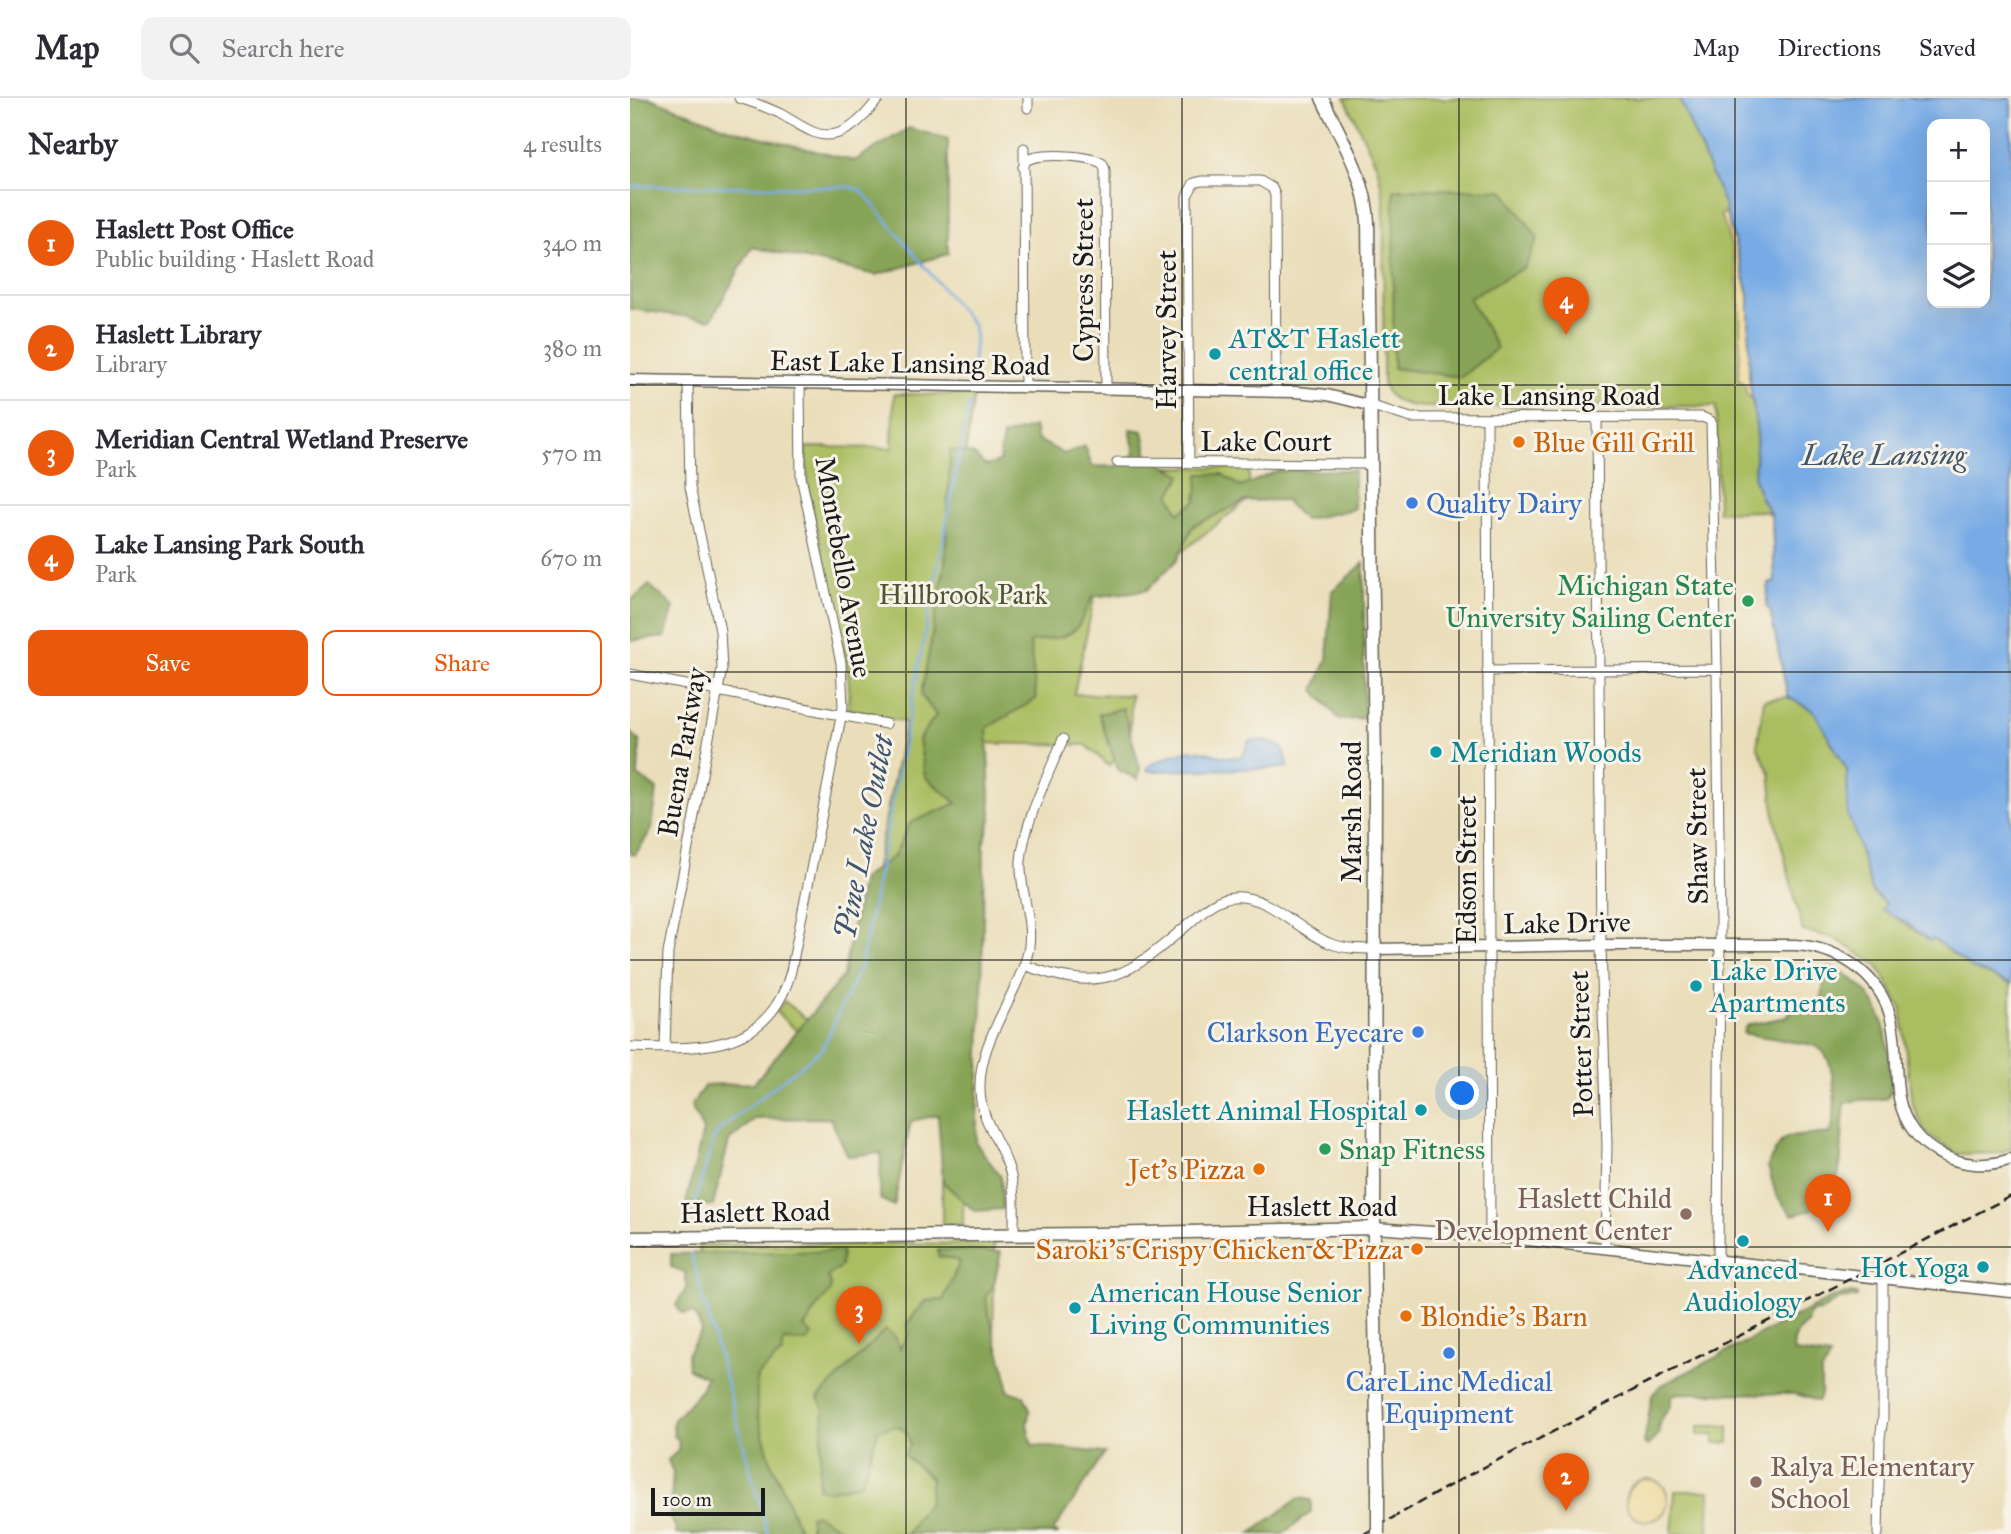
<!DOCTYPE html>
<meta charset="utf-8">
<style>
body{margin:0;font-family:"IM FELL Great Primer",serif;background:#f2f2f3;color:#2b2b33}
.controls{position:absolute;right:21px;top:21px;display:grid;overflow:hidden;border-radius:14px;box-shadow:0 7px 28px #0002}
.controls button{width:63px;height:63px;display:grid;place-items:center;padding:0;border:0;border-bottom:2px solid #e1e1e2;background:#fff;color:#2b2b33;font:35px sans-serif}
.scale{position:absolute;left:21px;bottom:18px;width:114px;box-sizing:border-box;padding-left:7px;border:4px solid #1c1c1c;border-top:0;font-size:19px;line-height:24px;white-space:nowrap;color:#1c1c1c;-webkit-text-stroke:5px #f7f3e8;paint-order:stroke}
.you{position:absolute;left:833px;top:996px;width:24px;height:24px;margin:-18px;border:5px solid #fff;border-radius:50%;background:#1a73e8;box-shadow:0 0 0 10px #1a73e833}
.badge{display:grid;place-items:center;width:46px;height:46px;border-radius:50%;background:#ea580c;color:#fff;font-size:23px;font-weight:700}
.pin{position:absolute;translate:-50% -58px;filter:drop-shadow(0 2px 4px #0008)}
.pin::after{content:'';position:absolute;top:37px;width:24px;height:21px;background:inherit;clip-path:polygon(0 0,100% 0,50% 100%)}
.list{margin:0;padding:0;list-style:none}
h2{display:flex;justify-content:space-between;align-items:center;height:91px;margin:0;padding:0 28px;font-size:30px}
h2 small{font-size:23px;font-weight:400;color:#7c7c81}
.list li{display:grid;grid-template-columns:46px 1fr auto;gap:21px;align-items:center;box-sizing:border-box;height:105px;padding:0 28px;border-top:2px solid #e1e1e2}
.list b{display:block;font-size:26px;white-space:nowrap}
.list p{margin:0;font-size:23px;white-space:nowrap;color:#7c7c81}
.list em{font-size:23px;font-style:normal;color:#7c7c81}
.actions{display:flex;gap:14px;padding:21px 28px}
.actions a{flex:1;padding:16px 0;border:2px solid #ea580c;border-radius:14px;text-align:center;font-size:24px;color:#ea580c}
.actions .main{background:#ea580c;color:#fff}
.icon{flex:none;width:38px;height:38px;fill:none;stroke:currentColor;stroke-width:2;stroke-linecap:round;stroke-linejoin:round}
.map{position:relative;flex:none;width:1381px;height:1436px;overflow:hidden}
header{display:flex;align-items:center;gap:42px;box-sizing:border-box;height:98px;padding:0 35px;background:#fff;border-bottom:2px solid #e1e1e2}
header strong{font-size:33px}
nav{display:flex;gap:38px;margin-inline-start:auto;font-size:24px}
.search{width:490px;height:63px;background:#f2f2f3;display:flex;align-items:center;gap:18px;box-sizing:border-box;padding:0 24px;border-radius:14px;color:#7c7c81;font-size:26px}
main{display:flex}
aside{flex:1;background:#fff}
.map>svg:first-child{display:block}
</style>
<header>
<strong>Map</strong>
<div class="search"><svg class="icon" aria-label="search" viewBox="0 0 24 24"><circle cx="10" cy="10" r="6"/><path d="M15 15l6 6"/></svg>Search here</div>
<nav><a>Map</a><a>Directions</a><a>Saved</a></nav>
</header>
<main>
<aside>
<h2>Nearby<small>4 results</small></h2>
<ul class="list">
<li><span class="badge">1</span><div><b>Haslett Post Office</b><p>Public building · Haslett Road</p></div><em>340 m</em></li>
<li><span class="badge">2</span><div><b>Haslett Library</b><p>Library</p></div><em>380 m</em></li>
<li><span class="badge">3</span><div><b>Meridian Central Wetland Preserve</b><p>Park</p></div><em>570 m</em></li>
<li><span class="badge">4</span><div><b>Lake Lansing Park South</b><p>Park</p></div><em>670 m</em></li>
</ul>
<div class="actions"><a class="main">Save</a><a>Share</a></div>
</aside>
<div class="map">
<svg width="1381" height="1436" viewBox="0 0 1381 1436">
<rect width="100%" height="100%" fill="#f7f3e8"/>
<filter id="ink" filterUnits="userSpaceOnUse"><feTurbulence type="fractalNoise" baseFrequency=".0143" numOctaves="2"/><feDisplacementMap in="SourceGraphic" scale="14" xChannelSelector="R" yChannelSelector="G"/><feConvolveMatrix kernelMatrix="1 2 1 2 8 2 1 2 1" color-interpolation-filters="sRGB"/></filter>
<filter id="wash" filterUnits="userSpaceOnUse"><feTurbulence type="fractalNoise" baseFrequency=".00686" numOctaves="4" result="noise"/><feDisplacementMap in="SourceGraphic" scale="28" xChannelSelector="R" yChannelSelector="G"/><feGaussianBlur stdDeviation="1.57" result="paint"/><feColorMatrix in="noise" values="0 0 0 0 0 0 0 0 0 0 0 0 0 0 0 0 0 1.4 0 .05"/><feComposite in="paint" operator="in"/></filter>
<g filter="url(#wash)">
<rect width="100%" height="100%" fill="#eadeba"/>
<path fill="#aabd61" stroke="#636c3e" stroke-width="2" d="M715,0H1049L1093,103L1119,196V279L1127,335L1124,380L1131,400L1141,417L1134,413L1088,414L1086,308L796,309C778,308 759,305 753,286L754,102L747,68Z
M264,296L344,297L334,365L352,367L619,370V401L521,478L471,467L444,596L501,597L500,646L479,668L456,647L338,645L333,1127H312V1013L188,952L146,914L154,903L196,937L223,884L275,624L218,611L219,585L216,561L179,396L175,349L262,350Z
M1158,599L1184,613L1217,672L1218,718L1224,732L1242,795L1257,807L1265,819L1298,842L1303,841L1342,870L1381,886V1050L1369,1055L1328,1056L1296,1035L1282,1006L1271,909L1247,867L1204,840L1173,833L1145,721L1140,675L1127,648L1134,602Z
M235,1145L364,1146L362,1436H145L68,1147Z
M1068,1328H1099V1345H1084V1337H1068Z
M1045,1393H1080L1078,1436H1042Z"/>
<path fill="#87a457" stroke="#52603a" stroke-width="2" d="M0,0H20L100,31L224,63L279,30L318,41V156L246,177L122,149L81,222L0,211Z
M764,91L873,92L908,140L895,169L839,200L867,250L831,279L763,270Z
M404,329L407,341L434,356L455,348L462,368L484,369L505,356L500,331L513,333L518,358L552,377L540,397L549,415L566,403L569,376H592L611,389L647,373L724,372V411L674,422L654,402L615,403L563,428L547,462L517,492L462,499C445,542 442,537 400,544L406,601L357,630L361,721L354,745L352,906L346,1045L371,1079L373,1111L344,1113L313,1084L308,1017L281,1023L264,1108L250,1101L251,1055L218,1058L200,1020L125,1021L99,1043L83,1108L56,1105L73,1032L61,1008L75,987L124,985L213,878L232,781L264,758L280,725L327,705L295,679L289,641L306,617L291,597L315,466L320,352L343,356L356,368L369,364L373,338Z
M734,465V620L710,622L684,592L697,562L702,493Z
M19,487L44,509L35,539L0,543V504Z
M493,610L510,670L508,681L488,672L469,616Z
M0,633L10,644L8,678L27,691L22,731L5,757L0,756Z
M1199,869C1209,871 1216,876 1223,882C1259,908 1259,952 1261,992L1257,1000C1243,1004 1228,999 1215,1006C1207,1052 1224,1106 1162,1117L1146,1097L1138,1068L1141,1060L1152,1043L1158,1039L1201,1035C1206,1016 1208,963 1189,950C1179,944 1167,945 1157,943C1142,940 1127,938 1113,935L1116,928L1121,926L1157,919L1167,904L1190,906C1195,896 1192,883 1195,872Z
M308,1152L371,1154L364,1186L356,1198L358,1214L377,1280L378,1293L394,1298L400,1311L397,1327L402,1347L475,1355L423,1433L429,1436H276C286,1426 285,1416 298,1407L301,1380L274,1357L280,1347L277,1335L268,1328L249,1331L231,1386L197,1393L188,1390L194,1311L188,1300L255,1232L265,1239L270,1250L278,1237L277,1225L295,1203L313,1202L330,1163L308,1158Z
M212,1153L211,1168L198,1178C206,1196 194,1198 187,1209C182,1217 181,1222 174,1229L182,1237L178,1244L154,1243L152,1255L127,1278V1313L141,1365L147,1377L169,1431L180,1434V1418L186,1416L220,1436H46V1430L40,1419L43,1375L38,1362L48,1353L49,1342L44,1338L43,1323L71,1292L76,1279L58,1271L57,1256L72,1232L64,1215L52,1216L46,1207L57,1189L55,1174L41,1169V1156Z
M1222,1195L1227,1196V1199L1209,1201L1191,1213L1180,1214L1177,1225C1168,1231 1161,1243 1164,1254L1200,1259L1191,1275V1297L1188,1303L1166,1296L1047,1295L1041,1299V1308C1033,1317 1028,1325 1029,1336L1018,1348L1014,1345L1022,1298L1030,1288L1205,1198Z
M669,1400L681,1402V1414L653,1436H620Z"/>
<path fill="#eeda9e" stroke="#857b5d" stroke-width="2" d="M1096,115L1119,196V279L1123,302L1116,296V287L1113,286L1108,280C1112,223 1113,169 1090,116Z
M996 1402a21 21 0 1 1 42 0a21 21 0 1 1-42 0Z"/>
<path fill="#78abe5" stroke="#4a6480" stroke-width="2" fill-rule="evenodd" d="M1049,0H1381V886L1342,870L1303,841L1299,843L1278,826L1252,812L1256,806L1240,791V786L1224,732L1218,718L1217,672L1184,613L1158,599L1140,512L1136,509L1139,486L1145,484L1142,426L1141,417L1131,400L1124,380L1127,335L1119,279V196L1093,103ZM1302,26H1355V205H1302Z
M635,642L653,650L658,666L657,670L518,673L517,671L518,668C530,663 544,655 556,653C577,649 592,664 613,658L619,643Z"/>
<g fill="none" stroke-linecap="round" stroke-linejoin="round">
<path stroke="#78abe5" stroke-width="2.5" d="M0,88L220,89L232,93L343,227L345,241L342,272
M60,1123L84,1039L93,1029L192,951L231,867L339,307
M61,1156L138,1436"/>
</g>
</g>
<g filter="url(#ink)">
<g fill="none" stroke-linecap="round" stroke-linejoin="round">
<g stroke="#646053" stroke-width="11">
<path id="minor" d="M109,0C122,4 136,9 149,15C160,21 171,29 183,34C211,46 234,20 249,0
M398,10V0
M394,50L395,290
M393,69L396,63C408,54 460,57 473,66L475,72L476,292
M742,308L781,320L1072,319L1081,323L1087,571L1090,826L1088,1162
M967,320L971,847L977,1046L975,1150
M857,321L860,1138
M487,364L742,366
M559,365L557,98L564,85L572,83H630L642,90L645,97L646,294
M857,573L1087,571
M0,576L256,626
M394,867C477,898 500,876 562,823C574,812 586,800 603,799C639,796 667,832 699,845C714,851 730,851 746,851
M0,949C69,951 139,956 161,873L213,609L211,565L171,379L170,286
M35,950L38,855L92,571L90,533L60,389L58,284
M384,1136C384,1114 386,1089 378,1068C369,1042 351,1022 350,993C348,943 384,904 397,858C406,827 389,794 391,763C394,724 418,678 433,641
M1248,1436L1250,1340L1253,1321V1179"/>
</g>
<g stroke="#646053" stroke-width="13">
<path id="tertiary" d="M0,282L666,294L697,297L742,308
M746,851L971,847H1165C1213,850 1256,881 1263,931C1267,953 1265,978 1269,1000C1279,1052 1333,1078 1381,1061
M744,1130L860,1138L1381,1194"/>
</g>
<g stroke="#646053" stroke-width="15">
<path id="secondary" d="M692,0C711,40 736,80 738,124L745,664L744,1159L748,1390
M0,1140L468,1136L744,1130"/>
</g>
<use href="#minor" stroke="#fff" stroke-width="9"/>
<use href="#tertiary" stroke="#fff" stroke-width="10"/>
<use href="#secondary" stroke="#fff" stroke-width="12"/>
<path stroke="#1c1c1c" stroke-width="2.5" stroke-dasharray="10 5" stroke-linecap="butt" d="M734,1436L833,1380L1381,1098"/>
<g stroke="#646053" stroke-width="15" stroke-linecap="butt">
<path id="secondary-bridge" d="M748,1390V1436"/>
</g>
<use href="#secondary-bridge" stroke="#fff" stroke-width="12"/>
</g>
</g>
<path fill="none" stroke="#1c1c1c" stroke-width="2" stroke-opacity="0.55" d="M276,0V1436M552,0V1436M829,0V1436M1105,0V1436M0,287H1381M0,574H1381M0,862H1381M0,1149H1381"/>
<g fill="#0f9aa8" stroke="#f7f3e8" stroke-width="2.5">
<circle cx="585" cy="256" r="7"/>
<circle cx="806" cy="654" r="7"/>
<circle cx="1066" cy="888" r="7"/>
<circle cx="791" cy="1012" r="7"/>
<circle cx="1113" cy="1143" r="7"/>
<circle cx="1353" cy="1169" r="7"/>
<circle cx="445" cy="1210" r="7"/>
</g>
<g fill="#e8710a" stroke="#f7f3e8" stroke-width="2.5">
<circle cx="889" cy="344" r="7"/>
<circle cx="629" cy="1071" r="7"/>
<circle cx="787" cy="1151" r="7"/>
<circle cx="776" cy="1218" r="7"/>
</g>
<g fill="#3f7fe0" stroke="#f7f3e8" stroke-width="2.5">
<circle cx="782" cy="405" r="7"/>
<circle cx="788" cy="934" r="7"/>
<circle cx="819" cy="1255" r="7"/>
</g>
<g fill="#2e9e5b" stroke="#f7f3e8" stroke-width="2.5">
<circle cx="1118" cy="503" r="7"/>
<circle cx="695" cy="1051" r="7"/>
</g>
<g fill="#8d6e63" stroke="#f7f3e8" stroke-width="2.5">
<circle cx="1056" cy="1116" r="7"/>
<circle cx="1126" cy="1384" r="7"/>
</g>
<g text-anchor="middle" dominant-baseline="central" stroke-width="6" stroke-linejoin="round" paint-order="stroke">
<g font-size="28" fill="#1c1c1c" stroke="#f7f3e8">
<text transform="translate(453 182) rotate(-90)">Cypress Street</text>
<text transform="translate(536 232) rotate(-90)">Harvey Street</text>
<text transform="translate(280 265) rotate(1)">East Lake Lansing Road</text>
<text x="919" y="297">Lake Lansing Road</text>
<text x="636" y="343">Lake Court</text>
<text transform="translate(214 469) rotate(80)">Montebello Avenue</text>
<text transform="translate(52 654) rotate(-80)">Buena Parkway</text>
<text transform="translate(721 714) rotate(-90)">Marsh Road</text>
<text transform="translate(1067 738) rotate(-91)">Shaw Street</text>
<text transform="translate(836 772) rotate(-90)">Edson Street</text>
<text transform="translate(937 825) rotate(-1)">Lake Drive</text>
<text transform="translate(951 946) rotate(-92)">Potter Street</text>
<text x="692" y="1108">Haslett Road</text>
<text transform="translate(125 1114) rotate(-1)">Haslett Road</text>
</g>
<g font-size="28" fill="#0d838f" stroke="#f7f3e8" text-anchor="start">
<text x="599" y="240">AT&amp;T Haslett<tspan x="599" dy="32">central office</tspan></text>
<text x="820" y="654">Meridian Woods</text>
<text x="1080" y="872">Lake Drive<tspan x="1080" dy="32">Apartments</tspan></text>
<text x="777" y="1012" text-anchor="end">Haslett Animal Hospital</text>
<text x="1339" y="1169" text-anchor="end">Hot Yoga</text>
<text x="1113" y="1171" text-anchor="middle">Advanced<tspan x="1113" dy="32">Audiology</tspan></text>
<text x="459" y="1194">American House Senior<tspan x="459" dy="32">Living Communities</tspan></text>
</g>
<g font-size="28" fill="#c56008" stroke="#f7f3e8" text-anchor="start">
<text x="903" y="344">Blue Gill Grill</text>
<text x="615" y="1071" text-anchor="end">Jet's Pizza</text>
<text x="773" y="1151" text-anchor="end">Saroki's Crispy Chicken &amp; Pizza</text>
<text x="790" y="1218">Blondie's Barn</text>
</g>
<g font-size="28" fill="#366cbe" stroke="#f7f3e8" text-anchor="start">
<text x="796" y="405">Quality Dairy</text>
<text x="774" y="934" text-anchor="end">Clarkson Eyecare</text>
<text x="819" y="1283" text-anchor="middle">CareLinc Medical<tspan x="819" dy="32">Equipment</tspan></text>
</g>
<g font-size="28" fill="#27864d" stroke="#f7f3e8" text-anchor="end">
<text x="1104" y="487">Michigan State<tspan x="1104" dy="32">University Sailing Center</tspan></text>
<text x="709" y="1051" text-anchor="start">Snap Fitness</text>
</g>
<g font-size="28" fill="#4e5434" stroke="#f7f3e8">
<text x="333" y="496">Hillbrook Park</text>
</g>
<g font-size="28" fill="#785e54" stroke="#f7f3e8" text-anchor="end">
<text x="1042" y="1100">Haslett Child<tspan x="1042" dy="32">Development Center</tspan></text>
<text x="1140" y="1368" text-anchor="start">Ralya Elementary<tspan x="1140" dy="32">School</tspan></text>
</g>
<g font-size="30" font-style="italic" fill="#41556c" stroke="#f7f3e8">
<text x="1254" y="357">Lake Lansing</text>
<text transform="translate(234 739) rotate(-79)">Pine Lake Outlet</text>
</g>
</g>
</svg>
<div class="controls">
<button>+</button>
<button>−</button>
<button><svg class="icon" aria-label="layers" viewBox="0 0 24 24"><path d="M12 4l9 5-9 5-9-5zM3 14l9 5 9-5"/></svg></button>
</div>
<div class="scale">100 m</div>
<div class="you"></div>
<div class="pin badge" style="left:1198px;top:1134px">1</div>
<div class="pin badge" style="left:936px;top:1413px">2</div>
<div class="pin badge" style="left:229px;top:1246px">3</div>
<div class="pin badge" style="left:936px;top:237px">4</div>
</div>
</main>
